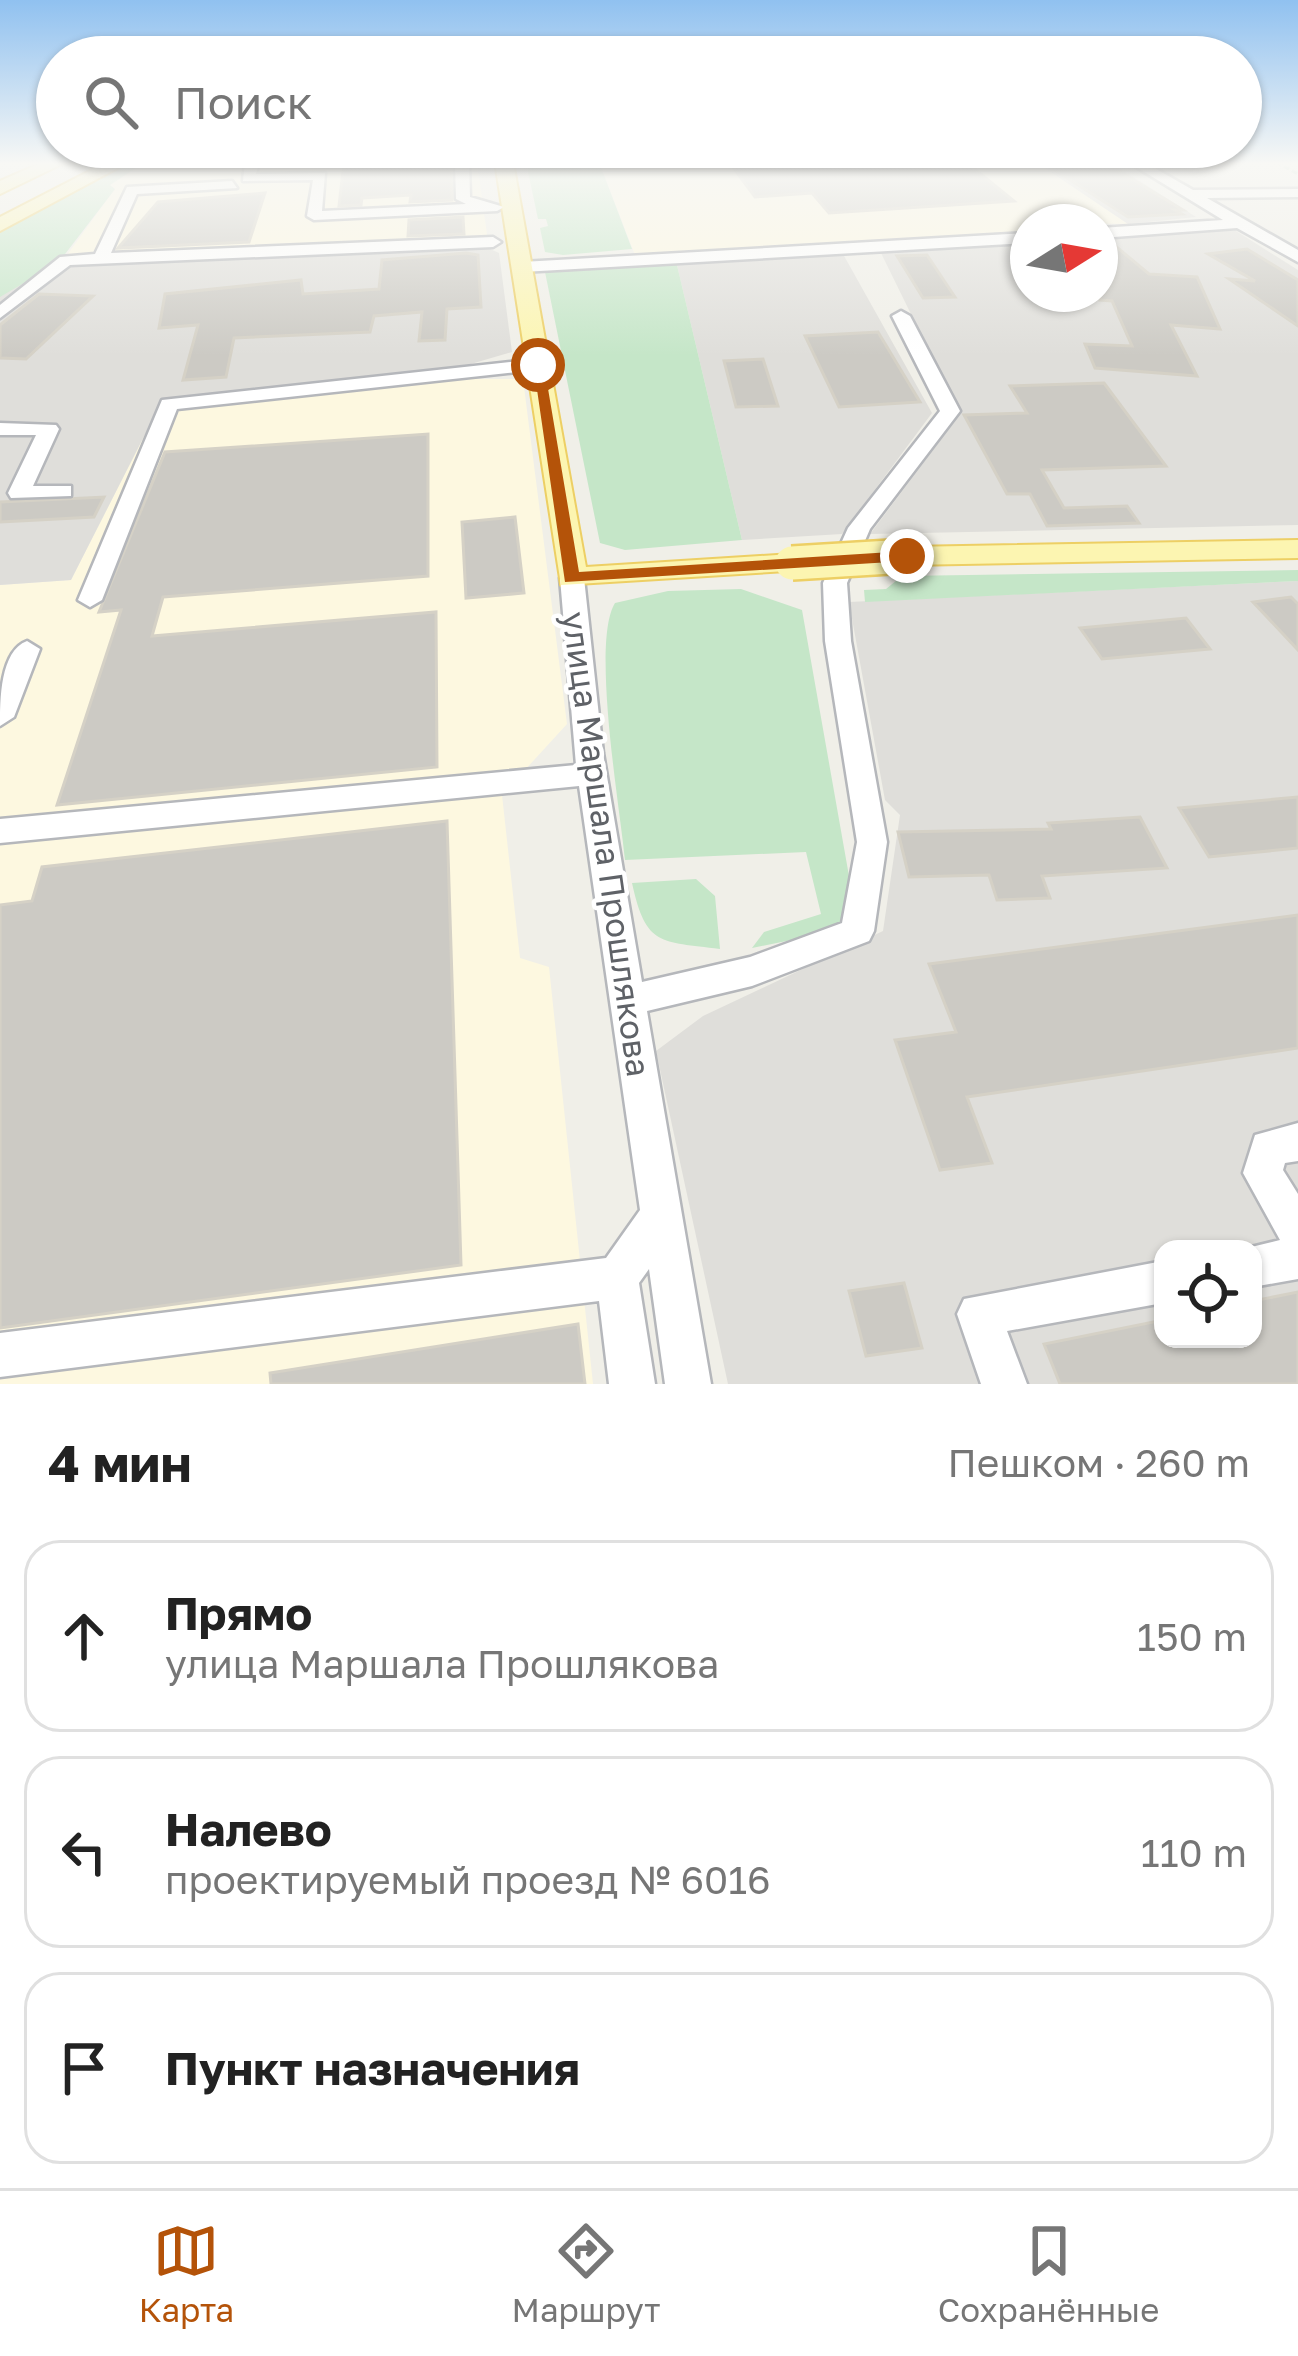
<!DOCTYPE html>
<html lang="ru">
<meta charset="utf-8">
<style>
body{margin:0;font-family:"Golos Text",sans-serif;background:#f2f2f2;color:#222}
.controls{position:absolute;right:36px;bottom:36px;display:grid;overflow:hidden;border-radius:24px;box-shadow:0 3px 9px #0004}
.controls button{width:108px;height:108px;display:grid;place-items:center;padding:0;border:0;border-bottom:3px solid #e0e0e0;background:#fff;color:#222;font:60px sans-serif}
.compass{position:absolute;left:1010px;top:204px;width:108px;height:108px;border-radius:50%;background:#fff;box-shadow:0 3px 9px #0004;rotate:79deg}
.stop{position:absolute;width:36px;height:36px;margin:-27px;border:9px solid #b45309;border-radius:50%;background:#fff}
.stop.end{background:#b45309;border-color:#fff;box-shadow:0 3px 12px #0008}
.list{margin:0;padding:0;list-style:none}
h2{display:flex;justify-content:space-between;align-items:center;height:156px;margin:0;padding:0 48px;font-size:51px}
h2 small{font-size:39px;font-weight:400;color:#767676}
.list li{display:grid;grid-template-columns:78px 1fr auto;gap:36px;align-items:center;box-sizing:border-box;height:192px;margin:0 24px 24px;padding:0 24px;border:3px solid #e0e0e0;border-radius:36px}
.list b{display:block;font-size:45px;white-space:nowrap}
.list p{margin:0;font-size:39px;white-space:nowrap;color:#767676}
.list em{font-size:39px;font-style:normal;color:#767676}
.icon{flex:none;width:66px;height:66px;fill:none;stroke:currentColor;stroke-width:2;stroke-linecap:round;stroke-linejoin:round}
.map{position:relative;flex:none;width:1298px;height:1384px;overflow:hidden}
.search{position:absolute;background:#fff;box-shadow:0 3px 9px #0004;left:36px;right:36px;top:36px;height:132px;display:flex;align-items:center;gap:30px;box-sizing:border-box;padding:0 42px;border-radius:66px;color:#767676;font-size:45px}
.sheet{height:804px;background:#fff}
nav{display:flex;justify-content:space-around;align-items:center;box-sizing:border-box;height:168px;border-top:3px solid #e0e0e0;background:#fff;font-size:33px;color:#767676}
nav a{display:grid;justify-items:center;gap:6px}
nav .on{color:#b45309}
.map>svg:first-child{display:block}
</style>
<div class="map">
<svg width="1298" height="1384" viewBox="0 0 1298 1384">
<rect width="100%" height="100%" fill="#f0efe8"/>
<path fill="#fdf8e0" d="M145,162H477L489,249L479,244L62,262L114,190L109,186Z
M599,162H1036L1128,224L1028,222V231L635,255Z
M464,366L471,379H523L567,724L502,795L520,958L549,967L593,1384H0V585L71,580L163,399Z"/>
<path fill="#dfdeda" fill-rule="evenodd" d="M1036,162H1110L1196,217L1128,224Z
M115,189L59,262L479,244L499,253L512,352L464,366L163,399L71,580L0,585V235Z
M1222,229L1236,231L1298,270V525L870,534L960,414L881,253L1028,243V294H1100V237Z
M843,254L932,413L842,534L742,540L676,261Z
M1298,581V1384H728L656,1051L703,1016L883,931L900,815L885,800L849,602ZM1163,1249H1253V1339H1163Z"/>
<path fill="#c5e6c8" d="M130,162H145L110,185L115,189L58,263L0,297V231Z
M526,162H599L632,249L563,255L545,252L540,228L548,226L546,219H538Z
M676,261L742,540L625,550L600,543L545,272Z
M1298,570V581L865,602L864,590L886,589L902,576Z
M741,589L802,610L849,876L845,920L821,934L752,948L764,932L821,914L806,852L625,860C620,808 591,642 615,603L668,591Z
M696,879L715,896L720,949C660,941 646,947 632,883Z"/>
<path fill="#cccac4" stroke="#d5d1c6" stroke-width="3" d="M344,162H451L452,200L410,202L411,195L362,198L361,205L339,206Z
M729,162H966L1014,201L829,213L812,193L755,197Z
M1042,162H1104L1183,210H1175L1182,214L1128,217Z
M265,193L249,242L118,248L158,202Z
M463,217L464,234L408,236L409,220Z
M1100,244H1113L1149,274L1197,277L1220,329L1171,325L1197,376L1095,368L1085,344L1132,346L1112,301L1100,300Z
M1247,249L1298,280V326L1229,279L1255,281L1208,254Z
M466,253L478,255L481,307L447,309L445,340L419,341L422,312L374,316L370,332L234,338L226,377L183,380L198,325L159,328L165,294L301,280L303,294L379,289L382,260Z
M927,255L955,297L923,298L897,256Z
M39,294L93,296L26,359L0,358V325Z
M878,332L920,402L839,407L805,336Z
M763,359L778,406L736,407L724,361Z
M1104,383L1166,466L1042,470L1064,508L1127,506L1139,523L1047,526L1030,494H1007L964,415L1027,413L1010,386Z
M428,434V576L163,597L152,636L436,612L437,767L57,805L121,610L99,612L165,452Z
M104,497L94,517L0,522V502Z
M515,517L524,593L466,598L462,522Z
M1291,597L1298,604V650L1253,602Z
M1186,618L1210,649L1102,659L1080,628Z
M1298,797V848L1209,857L1179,808Z
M1140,817L1167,868L1042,876L1050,898L997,900L989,875L909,877L898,832L1051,829L1048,823Z
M447,821L461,1265L0,1328V905L32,901L42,867Z
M1298,915V1048L967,1097L992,1163L940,1170L895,1040L956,1032L929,964Z
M904,1283L922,1348L866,1356L849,1291Z
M1298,1292V1384H1060L1044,1344L1163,1320V1339H1253V1301Z
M578,1324L585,1384H271L270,1373Z"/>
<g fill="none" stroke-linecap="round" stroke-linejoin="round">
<g stroke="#b5b7bb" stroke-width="5">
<path id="minor" d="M245,162H259L256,174L325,173L322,211L466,204L456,199L455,162H469L470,197L504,207L497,211L314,220L307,216L313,180L243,181Z
M1128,162H1144L1193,190L1298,189V197L1207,198L1298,250V262L1237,228L1100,238V228L1223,220Z
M232,181L237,188L137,194L111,253L493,237L501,242L493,247L70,265L0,318V305L60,257L95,254L127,187Z
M1028,233V243L522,272L514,267L522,262Z
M901,311L910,316L960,411L870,529L847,583L851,641L887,842L874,931L869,941L752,986L647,1011L711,1384H665L649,1269L639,1283L655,1384H609L599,1301L0,1377V1333L606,1258L640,1210L579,786L0,843V819L576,765L560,578L572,571L584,578L603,753L642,982L750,957L842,923L857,842L825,641L823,583L848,528L940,411L892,316Z
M538,359L547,365L545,369L177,409L102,600L90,607L78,600L162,400Z
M0,423L56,425L59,429L33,486H71V496L11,498L8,493L36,435H0Z
M27,641L40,649L14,717L0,726C0,700 0,651 27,641Z
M1298,1123V1161L1285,1163L1283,1170L1298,1194V1279L1253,1287V1249H1243L1280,1240L1243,1173L1255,1135Z
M1163,1261V1303L1007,1331L1027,1384H981L957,1314L964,1299Z"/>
</g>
<g stroke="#edcf64" stroke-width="4">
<path id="major" d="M43,162H66L0,194V181Z
M107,162H129L0,231V217Z
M495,162H513L586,567L792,554L808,563L803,570L561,585Z
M1298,540V558L907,565L891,556L907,547Z"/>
</g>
<path stroke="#9dc5ab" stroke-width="3" stroke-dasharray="6 3" stroke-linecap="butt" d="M1276,162L1298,174"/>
<use href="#minor" fill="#fff" fill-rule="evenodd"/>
<use href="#major" fill="#fcf5b1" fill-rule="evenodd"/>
<g stroke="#edcf64" stroke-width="38" stroke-linecap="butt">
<path id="major-bridge" d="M792,563L907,556"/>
</g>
<use href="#major-bridge" stroke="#fcf5b1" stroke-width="33"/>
</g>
<linearGradient id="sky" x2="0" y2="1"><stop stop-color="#90c1f0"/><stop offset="0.46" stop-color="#f8f8f5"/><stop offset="1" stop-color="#f8f8f5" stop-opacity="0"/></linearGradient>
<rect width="1298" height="356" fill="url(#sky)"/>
<path fill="#b45309" d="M533,362L544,365L579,572L907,551L916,556L907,561L565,582Z"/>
<g text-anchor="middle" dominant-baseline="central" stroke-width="9" stroke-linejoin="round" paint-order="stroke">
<g font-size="33" fill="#5f6267" stroke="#fff">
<text transform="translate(607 844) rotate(82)">улица Маршала Прошлякова</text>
</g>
</g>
</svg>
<div class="controls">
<button><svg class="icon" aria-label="locate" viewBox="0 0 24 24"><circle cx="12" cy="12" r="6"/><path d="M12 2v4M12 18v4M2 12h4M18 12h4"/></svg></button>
</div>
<svg class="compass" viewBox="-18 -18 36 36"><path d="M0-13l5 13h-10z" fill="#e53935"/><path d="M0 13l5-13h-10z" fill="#767676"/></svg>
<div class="stop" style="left:538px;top:365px"></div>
<div class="stop end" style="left:907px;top:556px"></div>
<div class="search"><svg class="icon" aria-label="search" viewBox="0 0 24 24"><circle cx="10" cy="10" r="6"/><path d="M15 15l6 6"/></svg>Поиск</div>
</div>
<section class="sheet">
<h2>4 мин<small>Пешком · 260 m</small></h2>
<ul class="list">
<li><svg class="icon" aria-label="ahead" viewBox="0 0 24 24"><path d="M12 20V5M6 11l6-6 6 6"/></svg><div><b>Прямо</b><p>улица Маршала Прошлякова</p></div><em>150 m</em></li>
<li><svg class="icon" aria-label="left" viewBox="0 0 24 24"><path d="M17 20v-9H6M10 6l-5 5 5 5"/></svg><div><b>Налево</b><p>проектируемый проезд № 6016</p></div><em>110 m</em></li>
<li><svg class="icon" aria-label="arrive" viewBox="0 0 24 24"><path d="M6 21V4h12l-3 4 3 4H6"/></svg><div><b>Пункт назначения</b></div></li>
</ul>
</section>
<nav>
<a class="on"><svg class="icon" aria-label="map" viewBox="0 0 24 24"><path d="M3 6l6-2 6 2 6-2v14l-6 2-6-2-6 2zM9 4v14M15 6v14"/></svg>Карта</a>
<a><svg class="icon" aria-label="directions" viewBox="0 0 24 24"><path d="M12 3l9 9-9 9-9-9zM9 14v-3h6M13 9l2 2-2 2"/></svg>Маршрут</a>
<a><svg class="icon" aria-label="saved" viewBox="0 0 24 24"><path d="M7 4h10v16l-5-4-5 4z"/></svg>Сохранённые</a>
</nav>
